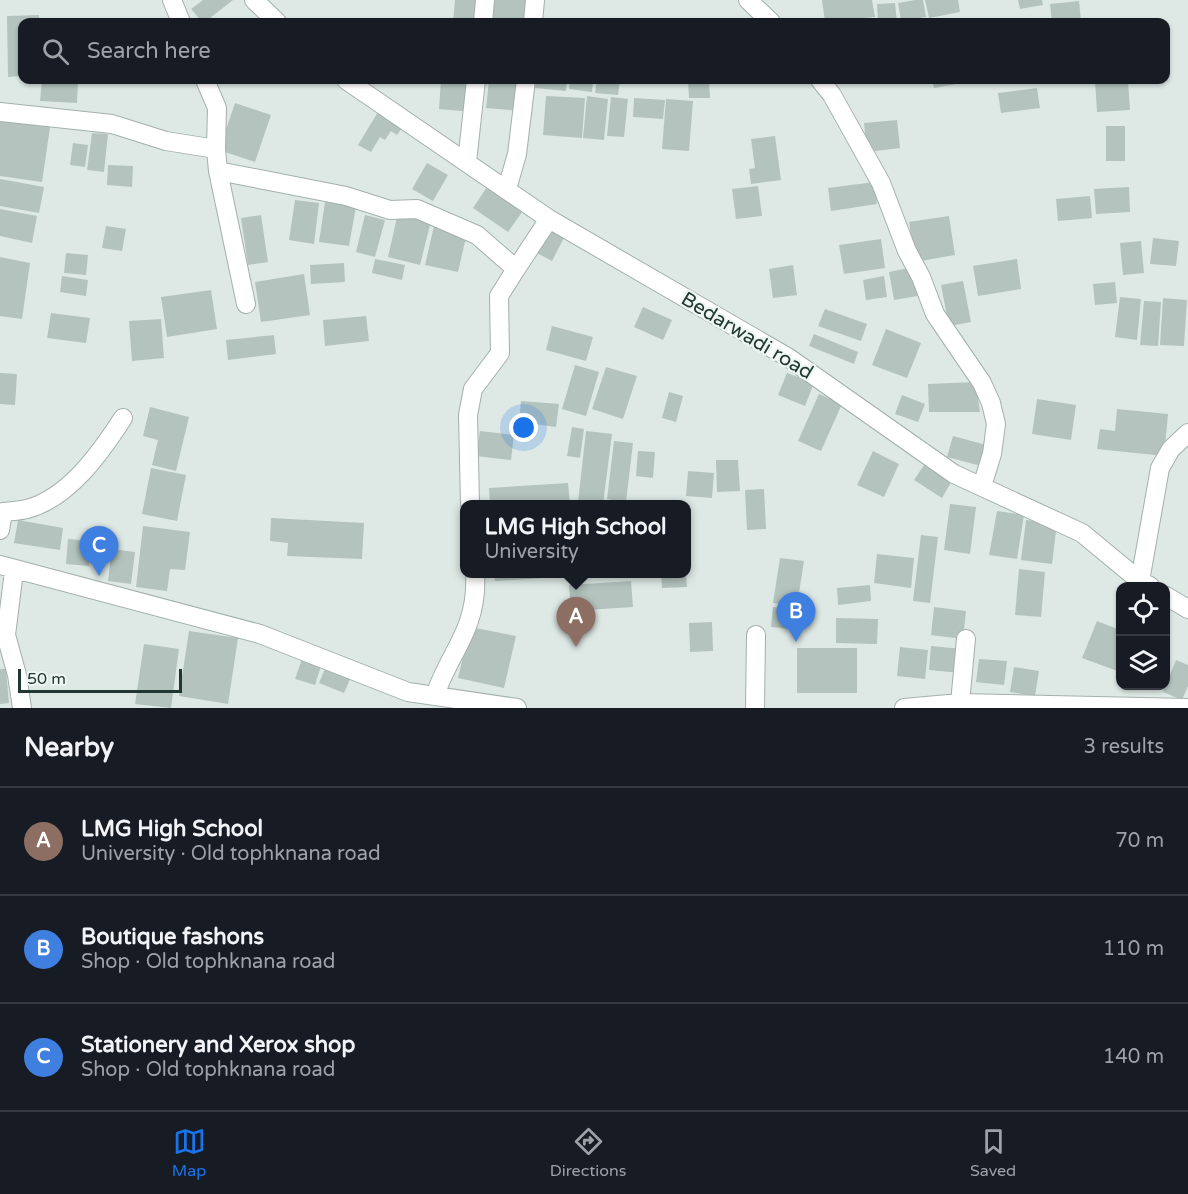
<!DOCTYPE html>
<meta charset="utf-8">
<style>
body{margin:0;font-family:"Varela Round",sans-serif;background:#242831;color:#f1f3f6}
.controls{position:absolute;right:18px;bottom:18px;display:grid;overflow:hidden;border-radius:12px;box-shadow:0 2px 4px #0004}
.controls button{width:54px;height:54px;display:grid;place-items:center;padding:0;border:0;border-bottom:2px solid #363941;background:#171b24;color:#f1f3f6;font:30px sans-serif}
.scale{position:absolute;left:18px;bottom:15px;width:164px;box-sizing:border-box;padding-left:6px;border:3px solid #213733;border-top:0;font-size:16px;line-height:21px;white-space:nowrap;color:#213733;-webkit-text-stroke:4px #eef6f2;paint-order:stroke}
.you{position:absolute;left:524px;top:428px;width:21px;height:21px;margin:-15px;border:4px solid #fff;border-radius:50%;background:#1a73e8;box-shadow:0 0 0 9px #1a73e833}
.badge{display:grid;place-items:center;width:39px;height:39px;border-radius:50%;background:#1a73e8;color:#fff;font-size:20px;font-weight:700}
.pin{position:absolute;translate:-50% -50px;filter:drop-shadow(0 2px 3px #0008)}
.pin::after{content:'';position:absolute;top:32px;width:21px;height:18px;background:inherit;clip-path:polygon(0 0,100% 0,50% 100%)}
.popup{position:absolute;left:460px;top:500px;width:231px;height:78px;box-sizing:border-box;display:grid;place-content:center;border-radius:12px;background:#171b24;filter:drop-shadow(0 2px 4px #0005);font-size:20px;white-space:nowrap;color:#9ea1a6}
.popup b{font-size:22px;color:#f1f3f6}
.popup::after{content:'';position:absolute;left:50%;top:100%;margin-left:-12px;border:12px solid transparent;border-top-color:#171b24}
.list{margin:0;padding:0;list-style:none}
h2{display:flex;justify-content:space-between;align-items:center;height:78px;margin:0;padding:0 24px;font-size:26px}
h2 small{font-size:20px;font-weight:400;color:#9ea1a6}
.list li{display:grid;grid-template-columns:39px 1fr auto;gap:18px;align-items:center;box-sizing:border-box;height:108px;padding:0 24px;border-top:2px solid #363941}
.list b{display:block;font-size:22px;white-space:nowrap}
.list p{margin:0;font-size:20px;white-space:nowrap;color:#9ea1a6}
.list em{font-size:20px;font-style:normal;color:#9ea1a6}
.icon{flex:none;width:33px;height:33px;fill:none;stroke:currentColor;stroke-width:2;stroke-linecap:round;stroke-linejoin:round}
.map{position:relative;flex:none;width:1188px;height:708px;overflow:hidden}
.search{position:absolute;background:#171b24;box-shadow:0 2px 4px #0004;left:18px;right:18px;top:18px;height:66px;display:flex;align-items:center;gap:15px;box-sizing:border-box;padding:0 21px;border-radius:12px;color:#9ea1a6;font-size:22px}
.sheet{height:402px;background:#171b24}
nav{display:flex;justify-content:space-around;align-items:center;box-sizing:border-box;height:84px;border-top:2px solid #363941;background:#171b24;font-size:16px;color:#9ea1a6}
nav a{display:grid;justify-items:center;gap:3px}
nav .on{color:#1a73e8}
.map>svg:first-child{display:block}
</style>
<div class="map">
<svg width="1188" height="708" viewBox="0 0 1188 708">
<rect width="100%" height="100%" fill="#dee9e5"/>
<path fill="#b4c3be" d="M203,0H233L205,22H202L191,9Z
M455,0H483L480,22H453Z
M494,0H531L530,22H493Z
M822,0H872L875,17L825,22Z
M915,0H923L926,17L901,21L898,3Z
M925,0H958L960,12L929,18Z
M1018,0H1042L1043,5L1020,9Z
M1079,1L1081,20L1075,22H1052L1050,4Z
M895,3L897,22H878L877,4Z
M39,15V22H22V76L8,77L7,16Z
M42,80H78L77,103L40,101Z
M441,80L475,81L472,112L439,109Z
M489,80H524L521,111L486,108Z
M536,80H567L566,91L535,88Z
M570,80H593L592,92L569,89Z
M597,80H620L618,95L595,93Z
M688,80H709L710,98H689Z
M932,80H973V81L934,88Z
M1095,80H1128L1130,110L1097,112Z
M1037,88L1040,108L1001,113L998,93Z
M546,96L585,98L582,138L543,135Z
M587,96L608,99L604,140L583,138Z
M611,97L628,99L624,137L607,136Z
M634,98L665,100L663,119L633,117Z
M666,99L693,101L689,151L662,149Z
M235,103L271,115L255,162L219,150Z
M381,107L406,122L397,135L391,131L385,140L380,137L371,152L358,145Z
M0,114L51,121L42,182L0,176Z
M897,120L900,148L867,152L864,123Z
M1106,126H1125V161H1106Z
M92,133L108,134L104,172L87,170Z
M775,136L781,180L751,184L749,169L755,168L751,139Z
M73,143L88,145L85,167L70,165Z
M427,163L448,175L433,201L412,189Z
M108,165L133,166L132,187L107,185Z
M0,179L44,187L39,213L0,206Z
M874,182L877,204L831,211L828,188Z
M489,184L525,208L508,232L473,208Z
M758,186L762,216L736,219L732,189Z
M1129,187L1130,212L1096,214L1094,189Z
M1090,196L1092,218L1058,221L1056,199Z
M295,200L319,203L314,244L289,240Z
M325,202L356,207L349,246L319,242Z
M0,209L37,216L32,243L0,236Z
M398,213L431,221L420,265L388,257Z
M261,215L268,262L248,265L241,218Z
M365,215L385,220L375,257L356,252Z
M949,216L955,255L915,262L909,222Z
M550,223L567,232L552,261L535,252Z
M106,226L126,229L122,251L102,248Z
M434,226L467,233L458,272L425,265Z
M1153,238L1179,241L1176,266L1150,264Z
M881,239L885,268L844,274L839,245Z
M1141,241L1144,273L1123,275L1120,243Z
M66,253L88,255L86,275L64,273Z
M0,257L30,263L22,319L0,316Z
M375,259L405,265L402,280L372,273Z
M1017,259L1021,289L978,296L973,266Z
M344,263L345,282L311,284L310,265Z
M793,265L797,295L773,298L769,269Z
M914,267L918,296L894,300L889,272Z
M304,274L310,315L261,322L255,282Z
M62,276L88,280L86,296L60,292Z
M884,276L887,297L866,300L863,280Z
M963,281L971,322L949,326L941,285Z
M1115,282L1117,303L1095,305L1093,284Z
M211,290L217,329L167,337L161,297Z
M1120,297L1141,299L1137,340L1115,337Z
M1163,298L1187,300L1184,346L1160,345Z
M1144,301L1161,302L1158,346L1140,345Z
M643,307L672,320L663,340L634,327Z
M825,309L867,324L861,341L818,326Z
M51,313L90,318L86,343L47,338Z
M366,316L369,341L325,346L323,320Z
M161,319L164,358L132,361L129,321Z
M552,326L593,337L586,361L546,350Z
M886,329L921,343L907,378L872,365Z
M814,334L858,352L854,364L809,346Z
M274,335L276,354L228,360L226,340Z
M575,365L599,372L586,416L562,409Z
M606,367L637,376L623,419L592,409Z
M0,373L17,374L15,405L0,404Z
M787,373L814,383L805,406L778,395Z
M976,382L980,412H929L928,384Z
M669,392L683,396L676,422L662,418Z
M819,394L842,404L821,451L798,441Z
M902,395L925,404L918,422L895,414Z
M1037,399L1076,405L1071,440L1032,434Z
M521,401L559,404L556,427L519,422Z
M150,407L189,417L176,471L152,465L158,440L143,436Z
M1117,409L1168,414L1164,456L1097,449L1100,429L1115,431Z
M572,427L584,429L580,458L567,456Z
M480,431L514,435L511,460L476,456Z
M586,431L612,434L603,504L578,502Z
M953,436L990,446L985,467L947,457Z
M614,441L633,443L626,502L607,499Z
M638,451L655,452L653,478L636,476Z
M873,451L899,464L884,497L857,485Z
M716,460H738L740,491L717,492Z
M926,462L953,479L942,498L914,480Z
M151,468L186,475L177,521L142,514Z
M688,471L714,473L712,498L686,496Z
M568,483L570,504H490L489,488Z
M764,489L766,529L747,530L745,490Z
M950,504L976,507L970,554L944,550Z
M997,511L1024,515L1017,559L989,555Z
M271,518L364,523L362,559L287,556L288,543L270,541Z
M18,520L63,528L60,550L14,543Z
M1026,520L1057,523L1052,564L1021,560Z
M143,526L190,532L185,570L170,569L167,591L136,587Z
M921,535L938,537L930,603L913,601Z
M68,539L91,541L89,566L66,564Z
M112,549L135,552L131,584L108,581Z
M877,554L914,558L911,588L874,583Z
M780,558L804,561L797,606L773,603Z
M1019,569L1045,572L1041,617L1015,615Z
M494,574H575V576L495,581Z
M661,574H686L687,587L662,588Z
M631,581L633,607L571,611L569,585Z
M870,585L871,601L838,605L837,588Z
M773,607L795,609L793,629L771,627Z
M934,607L966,611L963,639L931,635Z
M836,618L878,619L877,644L836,643Z
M1097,621L1120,630V672L1082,658Z
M712,622L713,651L690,652L689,623Z
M470,627L516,636L504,688L458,678Z
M189,631L238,638L228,704L179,696Z
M144,644L179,649L171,708L135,704Z
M931,646L963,649L960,673L929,670Z
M900,647L928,650L925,679L897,676Z
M797,648H857V693H797Z
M302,659L321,666L315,685L295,679Z
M979,659L1007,661L1004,685L976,682Z
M1176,660L1188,665V686L1182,700L1163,692Z
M327,664L352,675L344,693L319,683Z
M1014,667L1039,671L1035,696L1010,692Z
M0,669H6L9,703L0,704Z"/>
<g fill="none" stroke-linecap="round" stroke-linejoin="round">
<g stroke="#a2b0ac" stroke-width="20">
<path id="minor" d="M172,0L181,22
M254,0L277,22
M748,0L771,22
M483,22L485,0
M533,22L535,0
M205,80L217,108L216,149
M346,80L549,219L789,358L954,474L1082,533L1140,581L1150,586
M820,80L832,95L881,183L907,251L921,277L935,314L982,383L991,403L996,424L992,454L982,486
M0,112L112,124L166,141L216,149L218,171
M467,162L476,80
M507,189L517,154L526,80
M516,269L549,219
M246,304L218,171L346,196L390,210L417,209L477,235L516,269L499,296L500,353L473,389L468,415L470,504
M0,530L3,512C11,511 19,511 27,509C69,498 101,452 123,418
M0,565L260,634L408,692L517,708
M14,571L6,635L17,675L22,708
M1140,581L1160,468L1171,449L1188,433
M1166,596L1188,609
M435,696C443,669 461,646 469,621C474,606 476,589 475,574
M960,703L966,639
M755,708L756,635
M904,708L960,703L1188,708"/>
</g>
<use href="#minor" stroke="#fff" stroke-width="18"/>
</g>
<g text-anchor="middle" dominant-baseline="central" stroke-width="4.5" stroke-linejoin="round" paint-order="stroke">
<g font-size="20" fill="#213733" stroke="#eef6f2">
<text transform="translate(747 336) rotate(31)">Bedarwadi road</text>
</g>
</g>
</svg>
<div class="controls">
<button><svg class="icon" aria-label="locate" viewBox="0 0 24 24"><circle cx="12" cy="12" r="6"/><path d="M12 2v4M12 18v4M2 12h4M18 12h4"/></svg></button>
<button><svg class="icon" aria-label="layers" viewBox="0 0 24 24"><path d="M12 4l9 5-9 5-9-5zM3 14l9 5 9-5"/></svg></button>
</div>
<div class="scale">50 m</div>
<div class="you"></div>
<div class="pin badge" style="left:576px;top:647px;background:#8d6e63">A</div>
<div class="popup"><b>LMG High School</b>University</div>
<div class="pin badge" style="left:796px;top:642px;background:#3f7fe0">B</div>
<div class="pin badge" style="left:99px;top:576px;background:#3f7fe0">C</div>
<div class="search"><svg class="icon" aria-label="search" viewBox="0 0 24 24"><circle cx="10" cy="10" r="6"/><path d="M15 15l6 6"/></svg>Search here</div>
</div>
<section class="sheet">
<h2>Nearby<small>3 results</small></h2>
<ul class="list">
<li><span class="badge" style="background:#8d6e63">A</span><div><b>LMG High School</b><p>University · Old tophknana road</p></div><em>70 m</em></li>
<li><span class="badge" style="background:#3f7fe0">B</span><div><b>Boutique fashons</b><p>Shop · Old tophknana road</p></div><em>110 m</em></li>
<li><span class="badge" style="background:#3f7fe0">C</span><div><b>Stationery and Xerox shop</b><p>Shop · Old tophknana road</p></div><em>140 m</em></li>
</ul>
</section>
<nav>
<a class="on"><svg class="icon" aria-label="map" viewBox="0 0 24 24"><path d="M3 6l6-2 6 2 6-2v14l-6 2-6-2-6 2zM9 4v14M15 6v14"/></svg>Map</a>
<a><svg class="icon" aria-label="directions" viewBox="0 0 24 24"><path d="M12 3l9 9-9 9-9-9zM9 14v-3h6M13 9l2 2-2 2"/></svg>Directions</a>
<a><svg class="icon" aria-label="saved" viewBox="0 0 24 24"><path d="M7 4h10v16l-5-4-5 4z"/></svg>Saved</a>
</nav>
